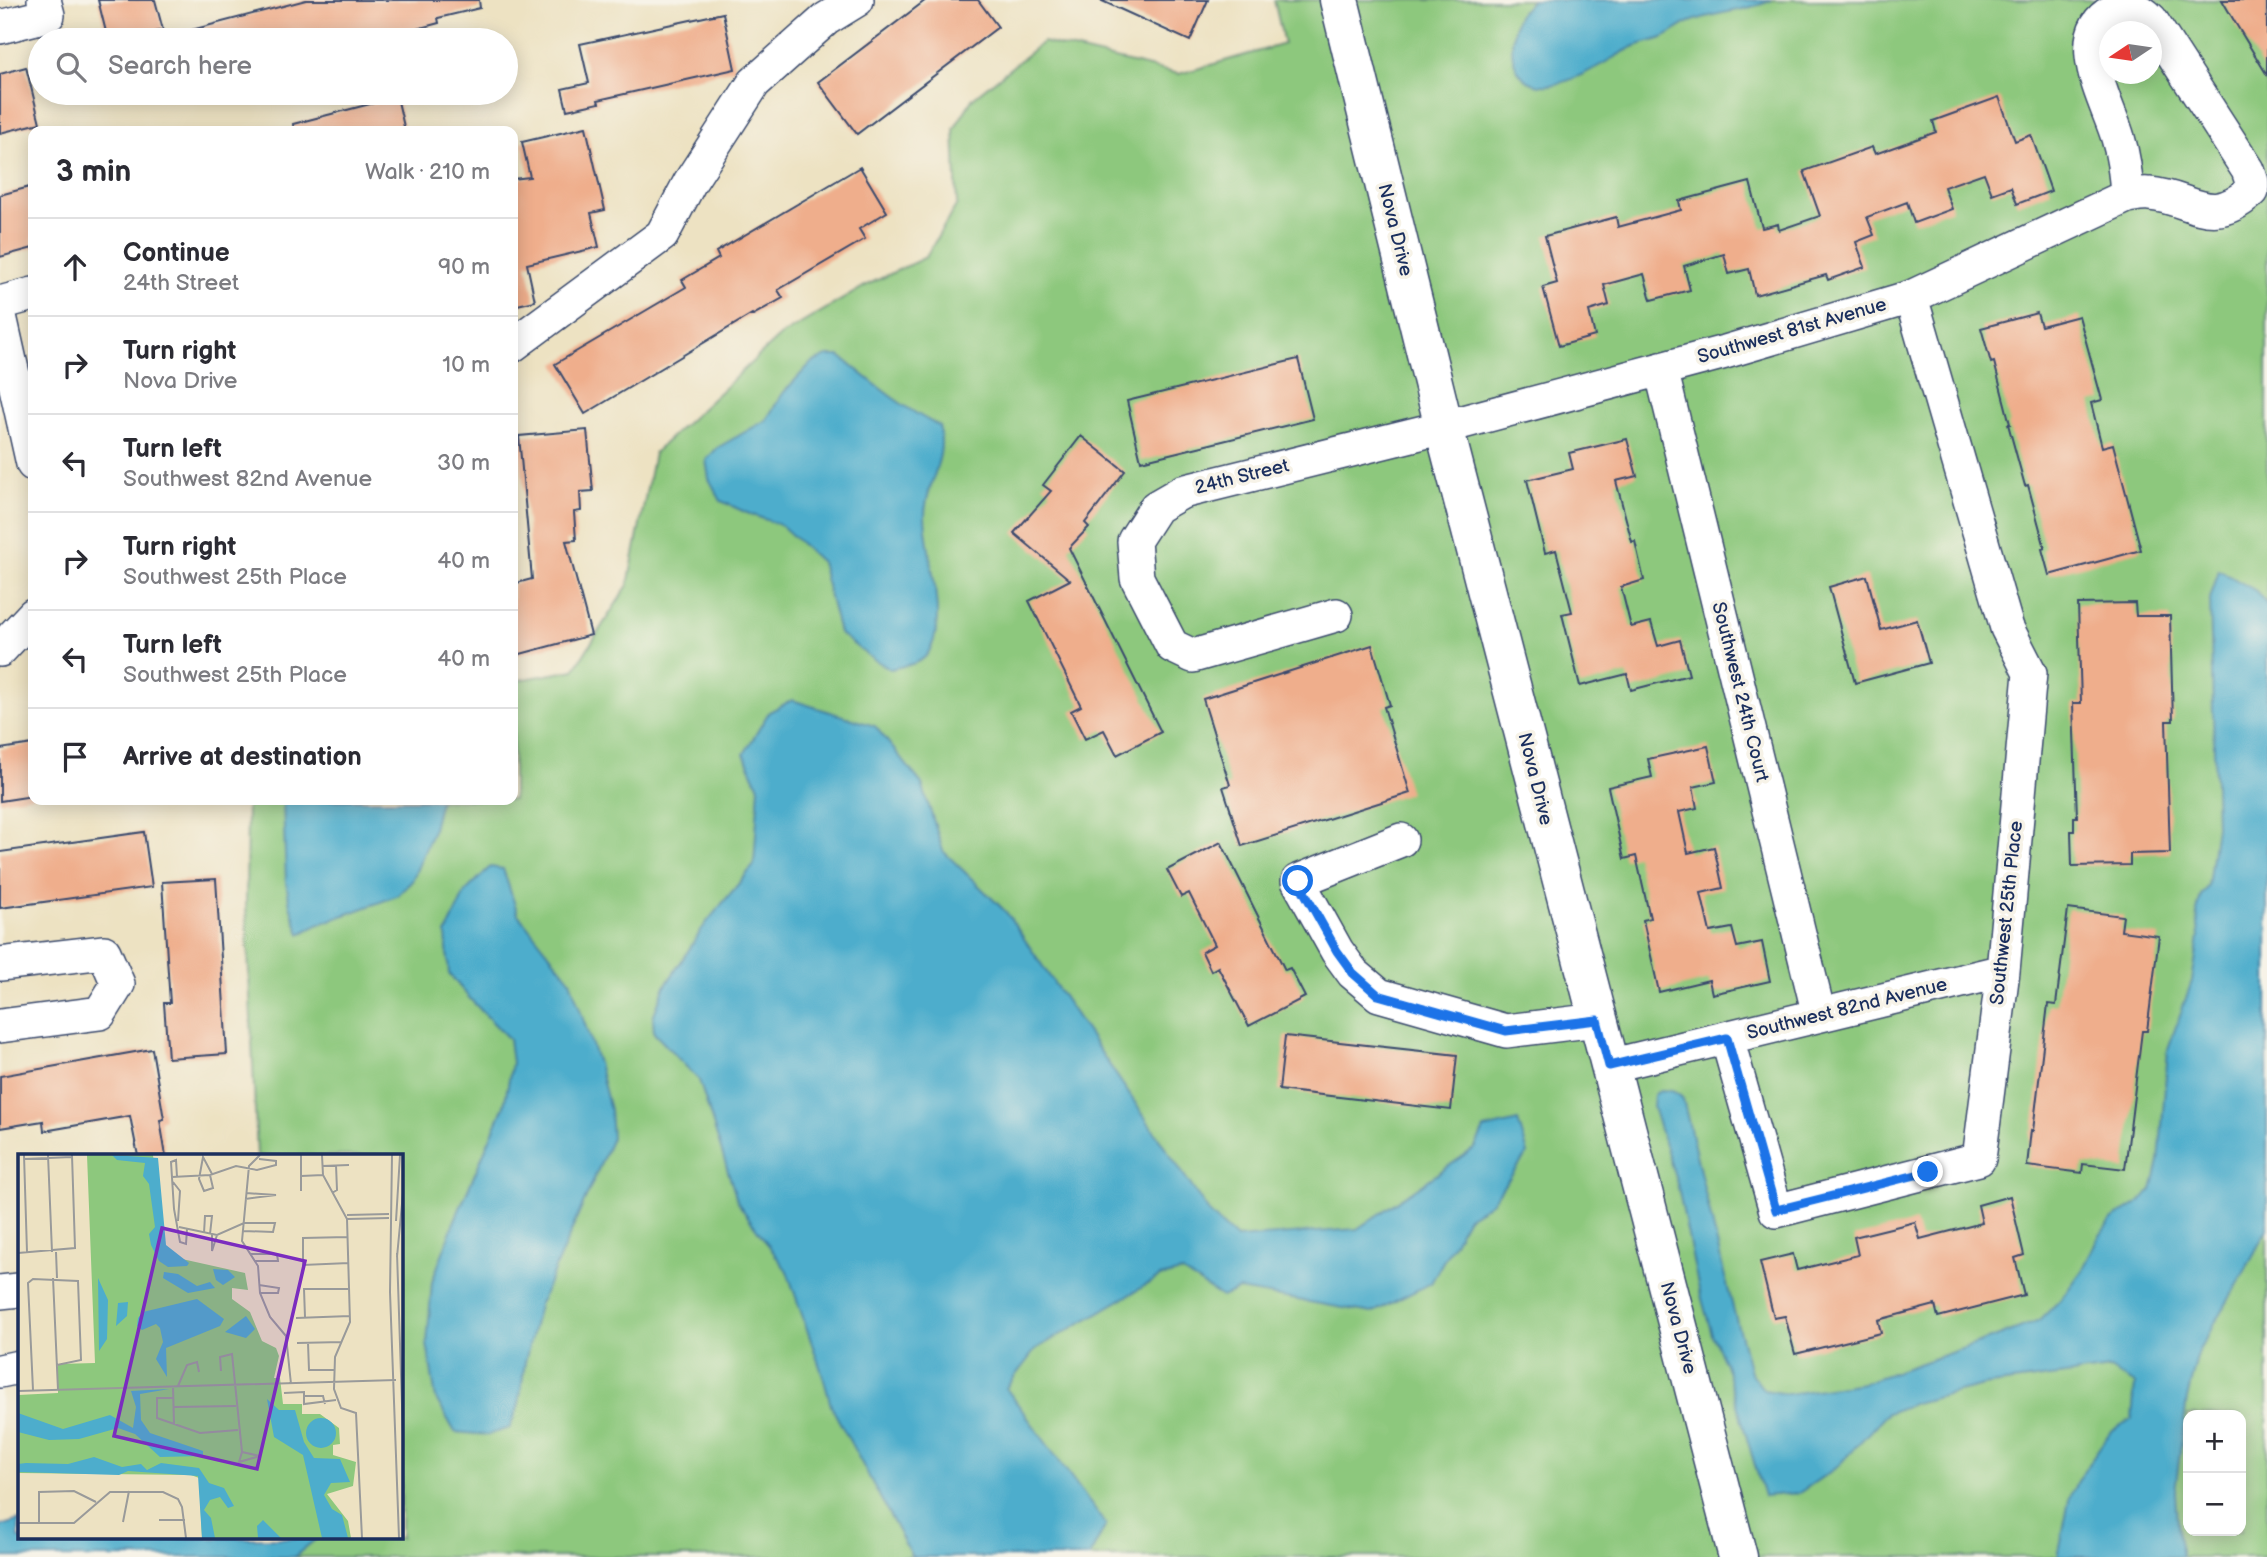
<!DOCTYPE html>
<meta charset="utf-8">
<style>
body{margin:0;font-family:"Balsamiq Sans",sans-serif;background:#f2f2f3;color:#2b2b33}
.controls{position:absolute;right:21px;bottom:21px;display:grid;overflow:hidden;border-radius:14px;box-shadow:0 4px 18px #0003}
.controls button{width:63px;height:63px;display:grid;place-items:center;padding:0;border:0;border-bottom:2px solid #e1e1e2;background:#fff;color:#2b2b33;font:35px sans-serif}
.compass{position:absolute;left:2099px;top:21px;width:63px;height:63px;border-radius:50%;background:#fff;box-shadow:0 4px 18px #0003;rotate:257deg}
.stop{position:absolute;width:21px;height:21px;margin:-16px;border:5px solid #1a73e8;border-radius:50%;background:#fff}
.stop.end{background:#1a73e8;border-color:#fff;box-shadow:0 2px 7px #0008}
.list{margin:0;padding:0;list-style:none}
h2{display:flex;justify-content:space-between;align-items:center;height:91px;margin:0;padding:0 28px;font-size:30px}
h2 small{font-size:23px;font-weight:400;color:#7c7c81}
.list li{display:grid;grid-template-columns:46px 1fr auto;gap:21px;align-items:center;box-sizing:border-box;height:98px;padding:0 28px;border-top:2px solid #e1e1e2}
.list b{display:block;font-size:26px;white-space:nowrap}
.list p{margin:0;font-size:23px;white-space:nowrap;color:#7c7c81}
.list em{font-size:23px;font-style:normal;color:#7c7c81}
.icon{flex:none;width:38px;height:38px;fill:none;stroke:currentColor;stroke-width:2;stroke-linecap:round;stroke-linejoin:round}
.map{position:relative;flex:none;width:2267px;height:1557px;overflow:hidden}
.search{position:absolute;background:#fff;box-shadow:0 4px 18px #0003;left:28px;top:28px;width:490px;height:77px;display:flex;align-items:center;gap:18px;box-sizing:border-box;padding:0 24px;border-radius:38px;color:#7c7c81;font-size:26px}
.panel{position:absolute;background:#fff;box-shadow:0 4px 18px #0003;left:28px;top:126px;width:490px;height:679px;border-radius:14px}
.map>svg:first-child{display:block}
</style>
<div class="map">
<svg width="2267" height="1557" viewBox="0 0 2267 1557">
<rect width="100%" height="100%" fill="#f7f3e8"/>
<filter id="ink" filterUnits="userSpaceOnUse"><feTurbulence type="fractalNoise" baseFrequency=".0143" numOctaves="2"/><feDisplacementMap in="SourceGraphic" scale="14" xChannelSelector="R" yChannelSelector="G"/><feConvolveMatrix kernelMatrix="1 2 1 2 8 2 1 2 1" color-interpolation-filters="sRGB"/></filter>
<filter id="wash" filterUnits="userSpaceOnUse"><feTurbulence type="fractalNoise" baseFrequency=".00686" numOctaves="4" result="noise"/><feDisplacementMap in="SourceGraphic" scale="28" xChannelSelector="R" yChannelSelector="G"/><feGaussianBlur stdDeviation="1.57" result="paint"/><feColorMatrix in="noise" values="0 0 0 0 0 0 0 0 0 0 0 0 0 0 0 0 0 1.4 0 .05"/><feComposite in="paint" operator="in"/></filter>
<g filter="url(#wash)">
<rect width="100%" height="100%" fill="#ede2c2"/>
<path fill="#8dc87d" stroke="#547c6e" stroke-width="2" fill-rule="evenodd" d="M1274,0H2267V1557H64L116,1538H401V1156H257L246,906L247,800H513V681L574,670L628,585L654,453L780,336L867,285L926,257L957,204L954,129L973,98L1043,42L1179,74L1284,44ZM2110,32H2152V74H2110ZM2188,1415H2241V1531H2188Z"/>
<path fill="#4dadcc" stroke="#346e95" stroke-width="2" d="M1532,0H1772C1746,12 1717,11 1690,22C1680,26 1672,34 1662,38C1652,42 1641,43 1631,48C1602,62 1529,118 1513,58C1511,49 1513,24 1518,16C1522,11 1527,5 1532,0Z
M827,356H840C872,382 902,408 939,426C948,460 925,485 925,515C925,553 952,626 925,657C917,665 901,666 890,669L867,655L839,633L821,562L781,525L747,513L721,501L709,479L706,460L717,448L766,420L783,393L811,363Z
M2219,570L2256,591L2267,605V1229L2238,1284L2198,1352L2187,1399L2175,1491L2178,1535L2182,1557H2058L2070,1495L2090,1461L2111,1431L2132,1419L2135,1384L2110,1369L1983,1386L1915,1403L1887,1413L1837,1467L1799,1493L1764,1496L1725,1364L1712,1335L1698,1285L1678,1187L1653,1107L1654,1095L1660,1090C1670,1090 1676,1091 1683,1099L1724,1273L1750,1372L1764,1390L1788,1394L1863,1383L1999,1336L2040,1320L2062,1298L2083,1269L2097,1240L2110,1221L2138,1203L2152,1190L2159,1162L2168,1049L2192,981L2199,937L2197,911L2201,895L2208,886L2216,826L2210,599Z
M792,700L875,726L922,784L943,851L1006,912L1211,1215L1236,1238L1357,1229L1475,1148L1484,1129L1518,1121L1528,1153L1491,1203L1468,1217L1431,1283L1372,1313L1239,1290L1222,1297L1182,1272L1160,1277L1036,1349L1006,1388L1106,1525L1089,1557H912L831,1406L823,1376L787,1271L738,1203L699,1080L654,1033L653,1017L664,988L706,923L754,865L759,787L744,754L769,712Z
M283,800H440L432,833L412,881L397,896L317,925L300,934L290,905L286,882Z
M490,867L503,869L518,914L570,980L598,1063L610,1110L612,1138L539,1305L525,1362L519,1404L510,1428L487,1435L455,1432L436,1399L427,1344L432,1282L454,1222L504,1106L512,1063L509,1039L472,1001L449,974L446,934L465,892Z
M19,1520V1538H317L294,1557H0V1526Z"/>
<g id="blocks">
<path fill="#efae8c" d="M98,0H155L163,30L124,40H108Z
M306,0H479L480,8L438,18L439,23L375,40H181L180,33Z
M926,0H978L998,27L857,134L818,82Z
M1100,0H1208L1190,41Z
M2222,0H2267V75L2236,24Z
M723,13L735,69L598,100L599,103L567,110L562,89L589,83L580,44Z
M26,67L40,123L0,133V74Z
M397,97L405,131H294L293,124Z
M1999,97L2015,141L2031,135L2051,191L2017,204L2011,187L1992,194L1984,173L1944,187L1952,209L1914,223L1907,202L1867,217L1874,235L1856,242L1865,267L1828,280L1826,275L1755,295L1749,269L1729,274L1724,254L1684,266L1690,290L1651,300L1644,274L1604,285L1609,305L1589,311L1595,336L1559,346L1543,287L1557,283L1545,236L1616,217L1618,227L1681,210L1679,201L1750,182L1762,228L1778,224L1779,230L1820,216L1804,171L1872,147L1875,154L1936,132L1933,121Z
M586,127L605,210L591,213L599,247L527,264L535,301L513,306V179L530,177L522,142Z
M860,167L887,212L859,229L865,239L778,290L783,298L753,315L752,314L585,414L555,364L686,287L682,280L719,258L716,252Z
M33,186V248L0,257V195Z
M2037,313L2041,326L2079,316L2102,400L2091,403L2102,447L2113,444L2141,550L2049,575L2042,549L2045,548L2028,485L2025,486L2008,424H2010L1994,362L1991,363L1981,328Z
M1298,359L1313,419L1141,461L1127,401Z
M587,430L593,491L580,492L581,511L574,512L576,540L566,541L591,635L513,656V584L532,579L519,436Z
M1081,436L1125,471L1085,523L1089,527L1069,548L1161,732L1117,755L1104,730L1085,739L1071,711L1081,706L1029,601L1070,580L1014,533L1051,491L1043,485Z
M1627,439L1637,476L1616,481L1632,542L1635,541L1644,580L1621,587L1631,627L1651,622L1658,646L1680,640L1689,675L1631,690L1627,674L1580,686L1562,614L1572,612L1556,550L1545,553L1527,480L1573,469L1569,453Z
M1867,576L1881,630L1917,620L1929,663L1855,683L1829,587Z
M2135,603L2136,616H2170L2173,721H2166L2170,853L2130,854V865L2072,866L2071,831H2074V817H2077L2073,703H2081L2078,604Z
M1372,645L1390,705L1384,707L1410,793L1242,846L1223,787L1230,785L1203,699Z
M33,744V796L0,801V749Z
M1708,746L1716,782L1693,787L1697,808L1679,812L1688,853L1714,847L1723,888L1701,893L1710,932L1732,928L1737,947L1762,942L1770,981L1712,994L1709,980L1659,992L1643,920L1650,918L1636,856L1624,859L1608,787L1652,777L1648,759Z
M144,832L152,887L0,908V852Z
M1221,842L1285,970L1290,968L1305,997L1249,1026L1218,967L1211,971L1202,952L1215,945L1189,893L1181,897L1167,870Z
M216,879L227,1054L168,1058L164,1003H170L162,882Z
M2068,909L2123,916L2121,931L2159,936L2147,1031H2142L2125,1169L2083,1164L2082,1173L2027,1166L2031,1130L2033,1131L2048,1004L2056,1005Z
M1285,1036L1457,1055L1451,1110L1279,1090Z
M152,1049L164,1119L160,1120L166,1156H138L130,1116L44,1131L43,1121L0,1128V1076Z
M2010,1196L2024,1255L2015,1258L2024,1295L1938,1317L1935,1305L1878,1320L1881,1333L1795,1354L1785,1316L1774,1318L1760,1262L1793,1254L1797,1270L1858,1255L1854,1237L1915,1222L1920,1239L1982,1223L1978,1205Z"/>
</g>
</g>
<g filter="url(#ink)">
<use href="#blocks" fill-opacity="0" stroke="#3a4a6d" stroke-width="2"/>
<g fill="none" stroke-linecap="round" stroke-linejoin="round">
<g stroke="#3a4a6d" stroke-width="36">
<path id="minor" d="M0,27L48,15L44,0
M0,303L33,294
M0,316L33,464
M513,345L662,235L690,182L754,83L826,19L857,0
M1661,369L1819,1015
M1336,615L1193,656L1172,646L1137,578L1134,541L1156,507L1182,492L1444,427L1725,352L1911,297L2127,196C2134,195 2142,193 2149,194C2192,197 2210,229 2252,191V182L2248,170L2151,20C2140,9 2128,3 2113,11C2067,35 2108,103 2118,138C2124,157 2126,176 2127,196
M0,650L33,615
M1401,840L1298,881L1337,951L1353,973L1379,995L1506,1031L1597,1020
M0,964L104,952L118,984L100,1013L0,1026
M1727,1038L1776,1211L1979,1159L2003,971L2030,673L2007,628L1911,297
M1609,1066L2003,971
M0,1292L19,1290
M0,1371L19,1367"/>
</g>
<g stroke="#3a4a6d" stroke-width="41">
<path id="tertiary" d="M1339,0L1444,427L1738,1557"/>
</g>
<use href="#minor" stroke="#fff" stroke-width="33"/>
<use href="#tertiary" stroke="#fff" stroke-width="38"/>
</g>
</g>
<g fill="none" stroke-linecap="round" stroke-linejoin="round" filter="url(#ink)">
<path stroke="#1a73e8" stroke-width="9" d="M1298,881L1337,951L1353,973L1378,995L1506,1031L1597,1020L1609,1066L1727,1038L1776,1210L1928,1172"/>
</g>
<g text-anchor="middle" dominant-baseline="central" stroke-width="7" stroke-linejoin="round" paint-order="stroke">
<g font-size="19" fill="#1b2f5e" stroke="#f7f3e8">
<text transform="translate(1395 230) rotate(76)">Nova Drive</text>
<text transform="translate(1792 331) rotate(-16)">Southwest 81st Avenue</text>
<text transform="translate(1242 477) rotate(-14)">24th Street</text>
<text transform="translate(1740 692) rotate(76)">Southwest 24th Court</text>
<text transform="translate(1535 779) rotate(76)">Nova Drive</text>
<text transform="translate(2007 913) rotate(-84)">Southwest 25th Place</text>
<text transform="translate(1847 1009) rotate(-14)">Southwest 82nd Avenue</text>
<text transform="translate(1678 1328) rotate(75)">Nova Drive</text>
</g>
</g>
<g transform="translate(18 1154)">
<rect width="385" height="385" fill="#ede2c2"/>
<path d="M69,1H135L146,101L227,119L230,136L214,134V145L232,158L244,187L258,194L261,202L256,224H262L265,250H284V260H302L321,274L322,290L315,291V301L338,308L335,332L309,340L330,367L333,384H184L181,324L173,321L0,319V241L40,239V210L77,209Z" fill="#8dc87d"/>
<path d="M94,1L140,4L148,91L171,109L169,112L150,113L141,107L133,91L131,80L137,73L131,30L125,22L127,9L99,6ZM195,115L210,116L217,123L205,131L198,126ZM146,118L160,120L179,132L192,128L197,134L170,139L145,124ZM80,124L90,146L89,185L81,197ZM179,145L206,165L202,172L148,194L149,223L138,205L145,188L142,174L138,170L124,176L119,172L120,164L125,158ZM110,148L109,162L98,172L100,149ZM228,162L237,175L228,184L207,178ZM151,235L122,240L123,266L132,279L185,297V302L142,303L117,280L100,274L61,285L31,286L0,278V259L45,275L92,261L115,274L118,253L113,237ZM249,245L261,256H277L286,288L296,304L322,305L332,328L313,329L306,341L314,355L324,361L330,384H304L285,301L256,283ZM288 279a15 15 0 1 1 30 0a15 15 0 1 1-30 0ZM76,303L104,313L123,310L129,316L143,309L181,314L191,329L206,334L216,352L210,354L202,343L192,346L186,356L193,364L197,384H184L180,322L110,317L101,321L0,318V310L8,309L50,310ZM245,366L262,383L264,384H240L239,372Z" fill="#4dadcc"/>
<path fill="none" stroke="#999a9a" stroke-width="2" d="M6,1L9,98M30,1L34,98M242,1L231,12L224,87L240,112L242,139L252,163L268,182L273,230M283,1V37M304,1L305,21L329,65L332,168L317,203L316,235L323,254L338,259L344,384M374,1L372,138L381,384M6,5L54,3M304,12L331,11M192,21L195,34L186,37L181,25L185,3L194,20M283,22L305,21M154,23L192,21L218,12L239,16L258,11V7L241,5M159,23L158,6L153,8L156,55L162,88L168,90L169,75M155,28L162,37L160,67M314,39L319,36L318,11M227,45L258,41L228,39M329,61L371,60M329,65L371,64M378,67L382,1M161,73L199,81L226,69H257L255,78L225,77M186,79L187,62H194L192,80M194,80V97L199,81M330,83L285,84V111L331,109M38,98L39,124M0,99L57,94L54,1M379,99L385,281M232,100H259L260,107H237M379,103L385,39M35,124L40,236M241,131L261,134L260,139H242M287,163L286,135H331M278,164L332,162M279,189L324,188M290,189L291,216H316M203,217L202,203L214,200L224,298L221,308L242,302L224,298M155,232L156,270M160,232L169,211L179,208L181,218M15,236L10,129L15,125L60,127L63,206L39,211M0,237L378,226M266,239L286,238V250L318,246M286,242H305L307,250M155,244H139V264L182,279L220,276M156,253L218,252M141,366H167M105,368L111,337M0,369H56L92,338H145L160,345L164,353L168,384M21,369V338L56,337L78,348"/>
<path fill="#7b2cbf" fill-opacity="0.15" stroke="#7b2cbf" stroke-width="3.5" d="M144,74L287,107L239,315L96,282Z"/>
<rect width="385" height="385" fill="none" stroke="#1b2f5e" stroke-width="3.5"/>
</g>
</svg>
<div class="controls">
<button>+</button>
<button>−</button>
</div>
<svg class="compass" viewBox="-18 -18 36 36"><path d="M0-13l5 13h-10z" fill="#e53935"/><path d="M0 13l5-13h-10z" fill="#7c7c81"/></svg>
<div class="stop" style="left:1298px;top:881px"></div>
<div class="stop end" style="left:1928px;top:1172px"></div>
<div class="search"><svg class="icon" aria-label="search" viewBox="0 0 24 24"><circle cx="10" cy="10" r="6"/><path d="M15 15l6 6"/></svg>Search here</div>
<section class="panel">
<h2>3 min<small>Walk · 210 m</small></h2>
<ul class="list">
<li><svg class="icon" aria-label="ahead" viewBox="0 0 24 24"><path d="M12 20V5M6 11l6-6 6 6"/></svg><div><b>Continue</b><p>24th Street</p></div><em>90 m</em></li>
<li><svg class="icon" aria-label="right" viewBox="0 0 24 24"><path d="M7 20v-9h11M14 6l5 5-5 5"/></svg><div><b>Turn right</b><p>Nova Drive</p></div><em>10 m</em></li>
<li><svg class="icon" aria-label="left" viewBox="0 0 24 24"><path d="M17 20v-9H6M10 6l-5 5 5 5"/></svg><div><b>Turn left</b><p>Southwest 82nd Avenue</p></div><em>30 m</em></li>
<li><svg class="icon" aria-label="right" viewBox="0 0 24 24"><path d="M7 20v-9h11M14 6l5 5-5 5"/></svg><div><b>Turn right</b><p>Southwest 25th Place</p></div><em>40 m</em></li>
<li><svg class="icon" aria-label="left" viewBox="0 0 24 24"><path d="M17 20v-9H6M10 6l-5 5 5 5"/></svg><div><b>Turn left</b><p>Southwest 25th Place</p></div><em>40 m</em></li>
<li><svg class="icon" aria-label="arrive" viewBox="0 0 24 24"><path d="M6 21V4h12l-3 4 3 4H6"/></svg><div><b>Arrive at destination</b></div></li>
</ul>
</section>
</div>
